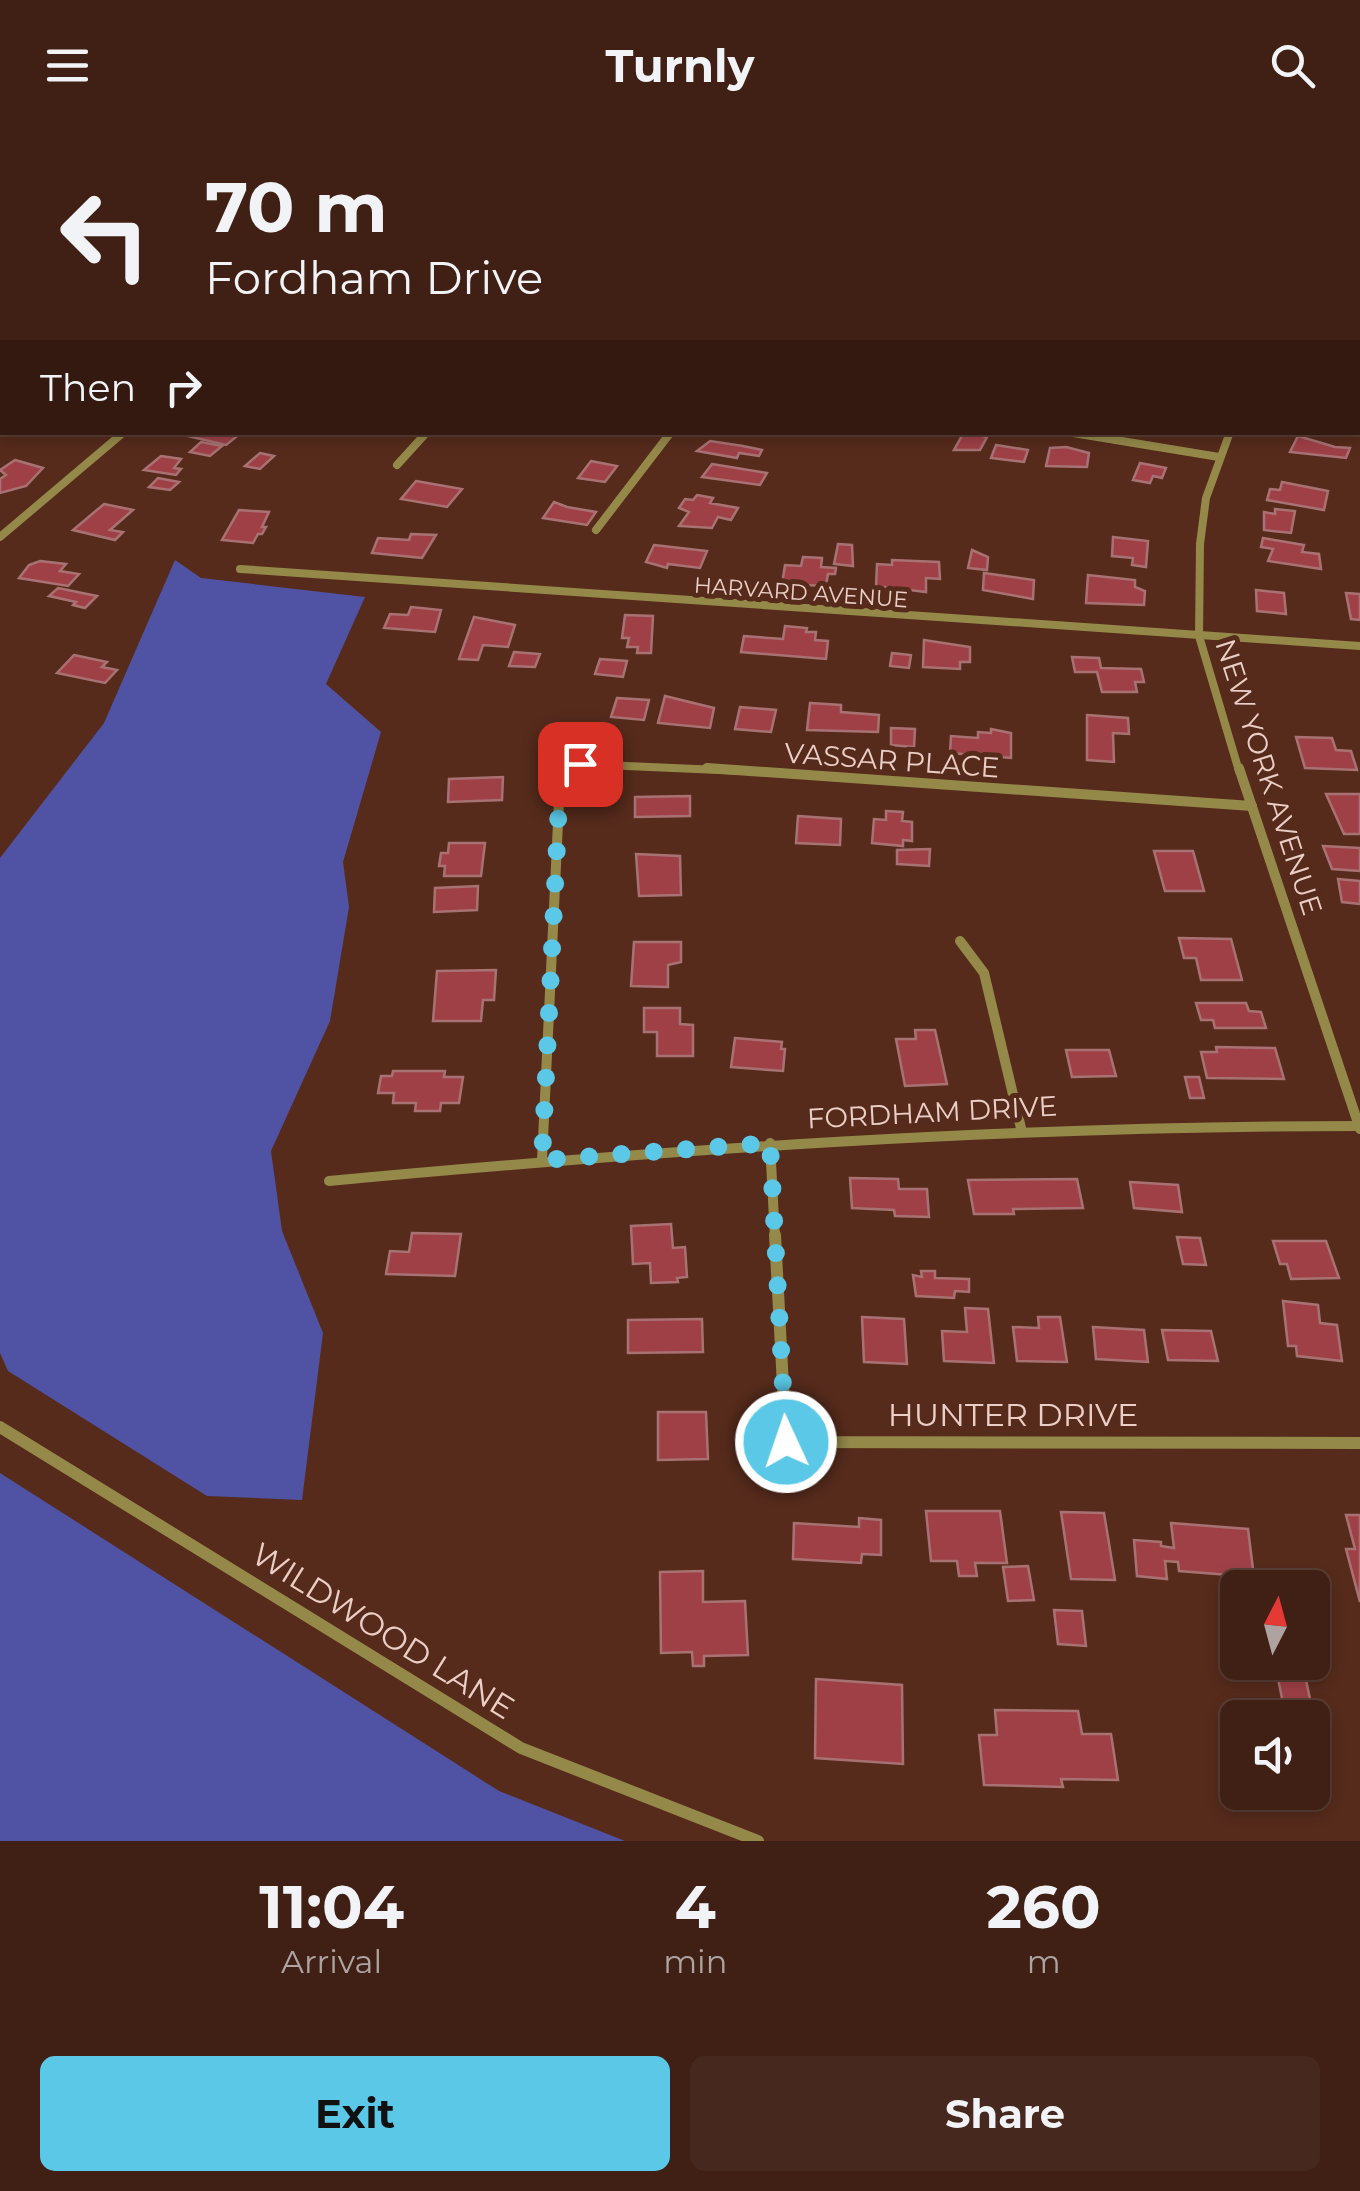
<!DOCTYPE html>
<html lang="en">
<head>
<meta charset="utf-8">
<style>
	:root { --surface:#402015; --page:#47281e; --text:#f1f3f6; --muted:#aea3a0; --line:#593e34; --accent:#5ac8e6 }
	body { margin:0; font-family:Montserrat,sans-serif; background:var(--page); color:var(--text); height:100vh; display:flex; flex-direction:column; font-size:38px; white-space:nowrap }
	* { box-sizing:border-box; margin:0 }
	p { font-size:32px; color:var(--muted) }
	.icon { flex:none; width:55px; height:55px; fill:none; stroke:currentColor; stroke-width:2; stroke-linecap:round; stroke-linejoin:round }
	.map { position:relative; height:1711px; overflow:hidden }
	.details { display:flex; flex-direction:column; background:var(--surface); flex:1 }
	.details>* { flex:none }
	.guide { position:absolute; left:0px; top:0px; width:1360px; height:305px; box-shadow:0 5px 15px #0003,0 0 0 2px var(--line); background:#402015; color:var(--text); overflow:hidden }
	.needle { width:65px; rotate:6deg }
	.tools { position:absolute; left:1220px; top:1440px; display:grid; gap:20px }
	.tools a { display:grid; place-items:center; width:110px; height:110px; border-radius:15px; background:var(--surface); box-shadow:0 5px 15px #0003,0 0 0 2px var(--line); font-size:50px }
	.pin { position:absolute; display:grid; place-items:center; width:85px; height:85px; color:#fff; margin:-42px; border-radius:20px; box-shadow:0 5px 15px #0006 }
	.me { position:absolute; width:110px; margin:-55px; rotate:357deg; stroke-linejoin:round; filter:drop-shadow(0 0 8px #0008) }
	.turn { display:flex; align-items:center; gap:35px; height:210px; padding:0 40px; font-size:45px }
	.turn .icon { width:130px; height:130px; stroke-width:2.5 }
	.turn b { display:block; font-size:70px; line-height:85px }
	.then { display:flex; align-items:center; height:95px; padding:0 40px; background:#0003; gap:20px; font-size:38px }
	.eta { display:flex; justify-content:space-evenly; align-items:center; height:170px; text-align:center }
	.eta b { font-size:60px; font-weight:700; line-height:70px }
	.button { display:flex; gap:20px; margin-top:auto; padding:20px 40px }
	.button a { flex:1; height:115px; border-radius:15px; background:var(--accent); color:#111; font-size:40px; font-weight:700; line-height:115px; text-align:center }
	.button a+a { background:var(--page); color:var(--text) }
	header { display:flex; justify-content:space-between; align-items:center; height:130px; padding:0 40px; background:var(--surface); font-size:45px; font-weight:700 }
	.map>svg:first-child { display:block }
	.built { fill:#643120 }
	.forest { fill:#5053a4 }
	.building { fill:#9f4047; stroke:#a87273; stroke-width:2.5 }
	.lines { fill:none; stroke-linecap:round; stroke-linejoin:round }
	.street-far3 { stroke:#95894a; stroke-width:6 }
	.street-far2 { stroke:#95894a; stroke-width:8 }
	.street-far1 { stroke:#95894a; stroke-width:10 }
	.street { stroke:#95894a; stroke-width:12 }
	.route { stroke:#5ac8e6; stroke-width:18; stroke-dasharray:0 32.4 }
	.labels { text-anchor:middle; stroke-width:10; stroke-linejoin:round; paint-order:stroke }
	.far-street-label { font-size:22px; fill:#ebcfc6; stroke:#562b1c }
	.street-label { font-size:28px; fill:#ebcfc6; stroke:#562b1c }
	.near-street-label { font-size:32px; fill:#ebcfc6; stroke:#562b1c }
</style>
</head>
<body>
<header><svg class="icon" aria-label="menu" viewBox="0 0 24 24"><path d="M4 6h16M4 12h16M4 18h16"/></svg>Turnly<svg class="icon" aria-label="search" viewBox="0 0 24 24"><circle cx="10" cy="10" r="6"/><path d="M15 15l6 6"/></svg></header>
<div class="map">
<svg width="1360" height="1711" viewBox="0 0 1360 1711">
	<rect width="100%" height="100%" fill="#562b1c"/>
	<polygon class="built" points="753,0 1341,0 769,2"/>
	<g class="forest">
		<polygon points="175,430 201,448 365,467 326,554 381,602 343,732 349,777 330,891 271,1021 282,1101 323,1203 302,1370 207,1366 8,1241 0,1223 0,728 104,593"/>
		<polygon points="0,1343 499,1661 625,1711 0,1711"/>
	</g>
	<g class="building">
		<polygon points="187,302 239,302 241,303 226,315 183,305"/>
		<polygon points="964,302 987,307 980,320 954,320"/>
		<polygon points="1298,306 1335,317 1350,318 1346,328 1290,322"/>
		<polygon points="710,311 743,316 762,320 759,326 739,323 737,328 697,321"/>
		<polygon points="201,312 222,316 210,326 190,322"/>
		<polygon points="996,315 1028,320 1024,332 991,328"/>
		<polygon points="1066,317 1089,323 1087,337 1046,336 1050,318"/>
		<polygon points="260,323 274,326 260,339 245,336"/>
		<polygon points="161,326 181,329 174,338 181,339 176,345 144,340"/>
		<polygon points="15,330 43,338 26,356 0,363 0,349 6,345 0,340"/>
		<polygon points="591,331 617,336 605,352 578,348"/>
		<polygon points="1140,333 1166,338 1162,348 1153,346 1150,353 1133,350"/>
		<polygon points="712,334 767,343 760,355 702,347"/>
		<polygon points="158,348 179,352 170,360 149,357"/>
		<polygon points="416,351 462,359 447,377 401,369"/>
		<polygon points="1282,352 1328,361 1324,380 1267,370 1270,359 1280,360"/>
		<polygon points="697,365 713,368 710,373 738,378 731,390 718,387 712,398 679,396 689,382 679,378 685,369 693,370"/>
		<polygon points="554,372 567,377 596,382 587,395 543,388"/>
		<polygon points="104,374 133,380 110,400 123,402 115,410 73,400"/>
		<polygon points="1275,379 1295,381 1291,403 1264,400 1264,382 1275,384"/>
		<polygon points="239,380 269,382 262,397 266,397 262,404 258,404 253,413 222,410"/>
		<polygon points="411,404 436,405 422,428 372,423 378,408 409,410"/>
		<polygon points="1113,407 1148,411 1146,437 1132,435 1133,428 1112,426"/>
		<polygon points="1263,408 1304,415 1302,422 1319,424 1321,439 1268,431 1273,419 1261,417"/>
		<polygon points="838,414 852,415 853,436 834,434"/>
		<polygon points="654,415 707,421 700,438 668,434 667,438 646,432"/>
		<polygon points="972,420 988,427 987,440 968,438"/>
		<polygon points="803,427 822,428 821,437 836,438 835,444 828,444 826,456 782,454 785,435 801,436"/>
		<polygon points="892,430 939,432 940,449 926,448 926,462 876,456 877,434 892,435"/>
		<polygon points="40,431 66,434 60,441 79,444 68,456 19,448 29,435"/>
		<polygon points="984,443 1034,450 1033,469 983,460"/>
		<polygon points="1088,445 1135,450 1135,457 1145,461 1144,475 1086,473"/>
		<polygon points="58,458 97,466 85,478 73,475 76,472 49,466"/>
		<polygon points="1256,460 1284,463 1286,484 1257,481"/>
		<polygon points="1346,463 1360,464 1360,490 1351,489"/>
		<polygon points="411,477 441,480 435,502 384,498 390,484 408,485"/>
		<polygon points="625,485 653,486 651,523 637,523 638,517 627,517 629,508 622,508"/>
		<polygon points="474,487 515,495 508,517 483,515 478,530 459,529"/>
		<polygon points="785,496 807,498 806,502 816,502 815,510 828,511 826,529 741,522 744,506 783,509"/>
		<polygon points="924,510 970,517 970,532 960,532 960,539 923,537"/>
		<polygon points="514,522 540,524 535,537 509,536"/>
		<polygon points="892,523 911,525 909,538 890,536"/>
		<polygon points="74,525 107,532 102,537 117,540 105,553 57,543"/>
		<polygon points="1072,527 1099,528 1101,538 1141,539 1144,552 1135,552 1137,562 1102,562 1097,542 1075,542"/>
		<polygon points="600,529 627,531 623,547 595,544"/>
		<polygon points="665,566 714,578 710,598 658,593"/>
		<polygon points="617,568 649,570 644,590 611,587"/>
		<polygon points="810,573 841,575 841,582 879,585 878,602 807,600"/>
		<polygon points="740,577 776,580 771,602 735,599"/>
		<polygon points="1087,585 1128,588 1129,604 1113,603 1114,632 1087,630"/>
		<polygon points="891,598 915,599 914,617 891,615"/>
		<polygon points="991,599 1011,603 1011,628 950,623 951,606 978,608 978,602 991,603"/>
		<polygon points="1296,607 1332,608 1336,620 1351,621 1357,640 1305,638"/>
		<polygon points="503,647 502,670 448,672 449,649"/>
		<polygon points="1326,664 1360,664 1360,704 1344,704"/>
		<polygon points="690,666 690,686 635,687 635,667"/>
		<polygon points="886,681 903,682 902,691 912,692 912,711 903,710 903,716 872,713 874,689 886,690"/>
		<polygon points="798,686 841,689 840,715 796,713"/>
		<polygon points="449,713 485,713 481,746 444,746 445,736 439,736 441,723 448,723"/>
		<polygon points="1323,716 1360,718 1360,741 1332,739"/>
		<polygon points="930,719 929,736 897,734 897,720"/>
		<polygon points="1154,721 1193,721 1204,761 1165,761"/>
		<polygon points="636,724 680,726 681,765 639,766"/>
		<polygon points="1338,749 1360,751 1360,774 1342,772"/>
		<polygon points="478,756 477,780 434,782 435,758"/>
		<polygon points="1179,808 1231,809 1242,850 1201,850 1196,828 1184,828"/>
		<polygon points="634,812 681,812 681,832 668,835 668,857 631,856"/>
		<polygon points="496,840 494,870 483,870 481,891 433,891 437,841"/>
		<polygon points="1196,873 1246,873 1249,881 1261,882 1266,898 1215,898 1213,890 1201,890"/>
		<polygon points="644,878 680,878 680,894 693,895 693,926 657,926 657,902 644,902"/>
		<polygon points="915,900 935,900 947,954 905,956 896,909 916,909"/>
		<polygon points="735,908 782,912 781,919 785,919 783,941 731,937"/>
		<polygon points="1216,917 1275,918 1284,949 1207,948 1201,922 1217,922"/>
		<polygon points="1066,920 1109,920 1116,946 1072,947"/>
		<polygon points="393,941 445,941 444,947 463,947 459,973 441,973 440,981 415,981 416,973 393,973 394,963 378,963 381,946 392,946"/>
		<polygon points="1185,947 1199,947 1204,968 1190,968"/>
		<polygon points="850,1048 898,1049 899,1059 927,1059 929,1087 895,1086 894,1080 852,1078"/>
		<polygon points="1077,1049 1083,1078 1013,1079 1014,1084 974,1084 968,1050"/>
		<polygon points="1130,1052 1178,1055 1182,1082 1134,1078"/>
		<polygon points="671,1094 673,1118 685,1117 687,1147 677,1148 678,1152 651,1153 650,1133 633,1134 631,1096"/>
		<polygon points="412,1103 461,1104 455,1146 386,1144 390,1121 409,1122"/>
		<polygon points="1177,1107 1200,1108 1206,1135 1183,1134"/>
		<polygon points="1273,1111 1326,1111 1339,1148 1291,1149 1287,1134 1280,1134"/>
		<polygon points="921,1141 935,1141 935,1148 969,1149 969,1162 955,1161 954,1168 916,1166 913,1145 922,1147"/>
		<polygon points="1283,1171 1318,1175 1320,1193 1337,1195 1342,1231 1297,1226 1296,1216 1288,1216"/>
		<polygon points="965,1178 988,1179 994,1233 944,1231 942,1201 967,1202"/>
		<polygon points="862,1187 904,1189 907,1234 864,1232"/>
		<polygon points="1038,1187 1060,1187 1067,1232 1017,1231 1013,1197 1039,1198"/>
		<polygon points="702,1189 703,1222 628,1223 628,1190"/>
		<polygon points="1093,1197 1144,1200 1148,1232 1096,1229"/>
		<polygon points="1162,1200 1211,1201 1218,1231 1168,1230"/>
		<polygon points="658,1282 706,1282 708,1329 658,1330"/>
		<polygon points="926,1381 1000,1381 1007,1433 975,1433 977,1446 959,1446 957,1431 931,1431"/>
		<polygon points="1061,1382 1104,1383 1115,1450 1071,1449"/>
		<polygon points="1346,1385 1360,1385 1360,1472 1346,1419 1355,1419"/>
		<polygon points="859,1388 881,1390 881,1425 862,1424 861,1433 793,1429 794,1393 859,1397"/>
		<polygon points="1171,1393 1248,1399 1254,1447 1179,1441 1178,1432 1165,1431 1167,1449 1137,1446 1134,1410 1161,1412 1161,1416 1174,1418"/>
		<polygon points="1028,1436 1034,1470 1008,1471 1003,1437"/>
		<polygon points="703,1441 703,1472 745,1471 748,1525 704,1526 704,1536 693,1536 692,1522 661,1523 660,1442"/>
		<polygon points="1054,1480 1082,1481 1086,1516 1058,1514"/>
		<polygon points="1275,1534 1303,1535 1311,1574 1283,1573"/>
		<polygon points="816,1549 902,1555 903,1634 815,1628"/>
		<polygon points="995,1580 1078,1581 1082,1604 1111,1604 1118,1650 1061,1649 1063,1657 984,1655 979,1605 997,1605"/>
		<polygon points="1312,1595 1328,1651 1321,1650 1322,1658 1312,1658"/>
	</g>
	<g class="lines">
		<g class="street-far3">
			<polyline points="228,2 232,0"/>
			<polyline points="421,2 426,0"/>
			<polyline points="700,2 704,0"/>
		</g>
		<g class="street-far2">
			<polyline points="1067,302 1219,327"/>
			<polyline points="1230,302 1206,368 1200,414 1199,506 1239,641"/>
			<polyline points="397,335 427,302"/>
			<polyline points="596,400 671,302"/>
			<polyline points="0,407 124,302"/>
			<polyline points="240,439 1360,516"/>
			<polyline points="568,641 580,634 743,641"/>
		</g>
		<g class="street-far1">
			<polyline points="707,638 1252,676"/>
			<polyline points="1239,638 1360,999"/>
			<polyline points="960,811 984,843 1021,998"/>
			<polyline points="770,1013 775,1108"/>
			<polyline points="542,1030 560,651 572,638"/>
			<path d="M329,1051C672,1019 1014,996 1359,996"/>
		</g>
		<g class="street">
			<polyline points="775,1105 786,1312 1360,1313"/>
			<polyline points="0,1297 521,1618 758,1711"/>
		</g>
	</g>
	<g class="lines">
		<polyline class="route" points="580,634 567,641 560,651 542,1030 770,1013 786,1312"/>
	</g>
	<g class="labels">
		<g class="far-street-label">
			<text transform="translate(801 462) rotate(4)" y="8">HARVARD AVENUE</text>
		</g>
		<g class="street-label">
			<text transform="translate(892 630) rotate(4)" y="10">VASSAR PLACE</text>
			<text transform="translate(1269 647) rotate(72)" y="10">NEW YORK AVENUE</text>
			<text transform="translate(932 982) rotate(-3)" y="10">FORDHAM DRIVE</text>
		</g>
		<g class="near-street-label">
			<text x="1013" y="1296">HUNTER DRIVE</text>
			<text transform="translate(383 1501) rotate(32)" y="11">WILDWOOD LANE</text>
		</g>
	</g>
</svg>
<div class="tools">
<a><svg class="needle" viewBox="-14 -14 28 28"><path d="M0-13l5 13h-10z" fill="#e53935"/><path d="M0 13l5-13h-10z" fill="#aea3a0"/></svg></a>
<a><svg class="icon" aria-label="sound" viewBox="0 0 24 24"><path d="M4 9h4l5-4v14l-5-4H4zM17 9q2 3 0 6"/></svg></a>
</div>
<div class="pin" style="left:580px;top:634px;background:#d93025"><svg class="icon" aria-label="arrive" viewBox="0 0 24 24"><path d="M6 21V4h12l-3 4 3 4H6"/></svg></div>
<svg class="me" style="left:786px;top:1312px" viewBox="-20 -20 40 40"><circle r="17" fill="#5ac8e6" stroke="#fff" stroke-width="3"/><path d="M0-11L8 9 0 5-8 9z" fill="#fff"/></svg>
<div class="guide">
<div class="turn"><svg class="icon" aria-label="left" viewBox="0 0 24 24"><path d="M17 20v-9H6M10 6l-5 5 5 5"/></svg><div><b>70 m</b>Fordham Drive</div></div>
<div class="then">Then<svg class="icon" aria-label="right" viewBox="0 0 24 24"><path d="M7 20v-9h11M14 6l5 5-5 5"/></svg></div>
</div>
</div>
<section class="details">
<div class="eta">
<div><b>11:04</b><p>Arrival</p></div>
<div><b>4</b><p>min</p></div>
<div><b>260</b><p>m</p></div>
</div>
<div class="button"><a>Exit</a><a>Share</a></div>
</section>
</body>
</html>
